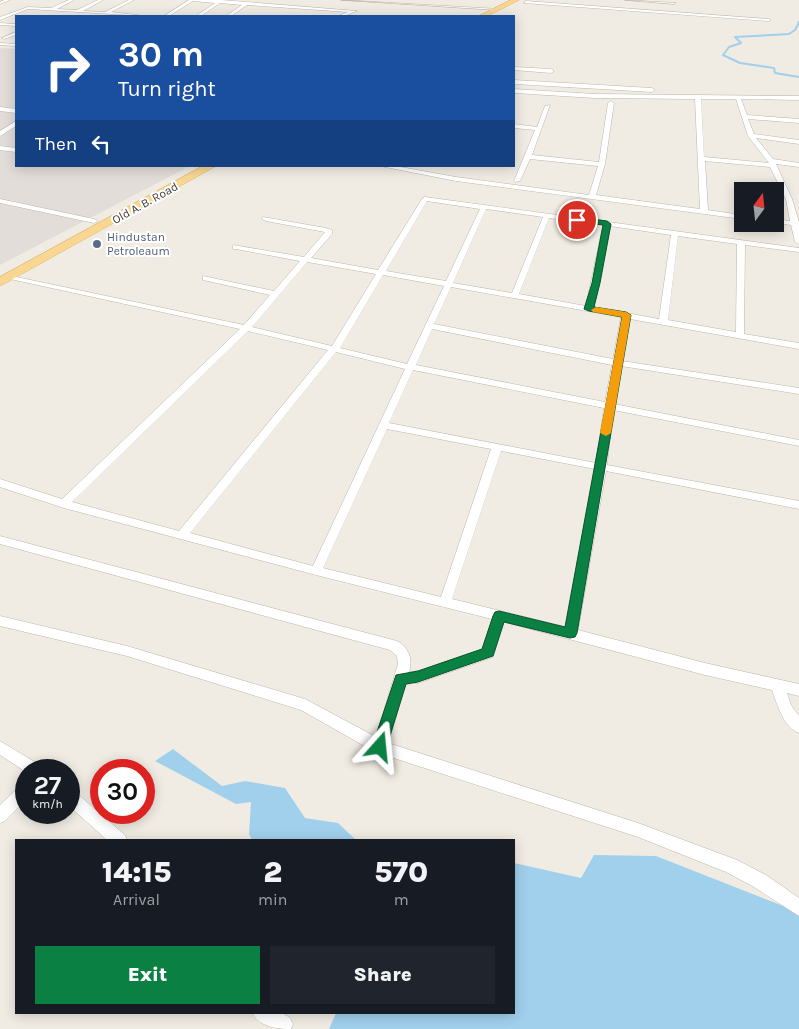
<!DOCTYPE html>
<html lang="en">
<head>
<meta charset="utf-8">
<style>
	:root { --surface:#171b24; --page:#20242c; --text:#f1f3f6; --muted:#9ea1a6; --accent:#0b8043 }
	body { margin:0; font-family:Karla,sans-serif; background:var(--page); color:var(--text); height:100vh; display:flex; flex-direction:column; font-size:19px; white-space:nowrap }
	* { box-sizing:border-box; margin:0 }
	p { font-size:16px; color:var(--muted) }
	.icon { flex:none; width:28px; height:28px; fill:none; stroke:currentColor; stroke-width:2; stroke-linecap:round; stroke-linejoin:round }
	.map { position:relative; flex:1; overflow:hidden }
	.drawer { position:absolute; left:15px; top:839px; width:500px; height:175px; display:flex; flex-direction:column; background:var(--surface); border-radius:0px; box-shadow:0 2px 12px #0003 }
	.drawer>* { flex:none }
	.guide { position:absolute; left:15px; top:15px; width:500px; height:152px; border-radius:0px; box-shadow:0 2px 12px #0003; background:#1a4fa0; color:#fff; overflow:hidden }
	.needle { width:32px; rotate:15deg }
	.fabs { position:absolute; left:734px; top:182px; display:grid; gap:10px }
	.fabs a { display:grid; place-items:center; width:50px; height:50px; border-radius:0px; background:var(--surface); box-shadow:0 2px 12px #0003; font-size:25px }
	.speed { position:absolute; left:15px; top:759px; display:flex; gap:10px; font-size:25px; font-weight:700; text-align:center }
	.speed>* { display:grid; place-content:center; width:65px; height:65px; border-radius:50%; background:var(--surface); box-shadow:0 2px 12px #0003; line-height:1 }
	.speed small { font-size:12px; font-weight:400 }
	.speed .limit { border:8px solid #d22; background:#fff; color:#111 }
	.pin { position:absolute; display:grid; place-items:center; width:42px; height:42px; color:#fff; margin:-21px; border:2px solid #fff; border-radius:50%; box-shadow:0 1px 5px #0007 }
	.me { position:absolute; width:55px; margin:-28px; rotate:18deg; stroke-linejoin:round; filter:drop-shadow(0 0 4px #0008) }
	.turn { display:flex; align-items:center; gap:18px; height:105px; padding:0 20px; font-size:22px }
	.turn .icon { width:65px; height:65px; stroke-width:2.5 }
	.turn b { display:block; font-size:35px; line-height:42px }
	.then { display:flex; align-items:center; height:48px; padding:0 20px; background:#0003; gap:10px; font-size:19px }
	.eta { display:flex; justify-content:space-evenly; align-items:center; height:85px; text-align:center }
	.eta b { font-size:30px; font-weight:800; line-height:35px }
	.action { display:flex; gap:10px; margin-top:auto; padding:10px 20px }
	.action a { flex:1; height:58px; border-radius:0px; background:var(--accent); color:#fff; font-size:20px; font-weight:800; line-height:58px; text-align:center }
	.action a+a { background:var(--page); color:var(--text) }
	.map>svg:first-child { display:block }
	.industrial { fill:#e2ddd8 }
	.water { fill:#a1d0ec }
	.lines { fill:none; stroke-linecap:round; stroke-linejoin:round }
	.stream { stroke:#a1d0ec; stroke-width:2 }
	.minor-casing { stroke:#beb6a9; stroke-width:1 }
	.primary-casing { stroke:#ddb364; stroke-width:1 }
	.minor { fill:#fff; fill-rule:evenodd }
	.primary { fill:#f9d793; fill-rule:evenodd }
	.route { fill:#0b8043; stroke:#07532c }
	.slow { fill:#f59e0b }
	.service-dot { fill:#5c6f8a; stroke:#fff; stroke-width:2 }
	.labels { text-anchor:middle; stroke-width:4; stroke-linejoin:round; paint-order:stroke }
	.far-street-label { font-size:12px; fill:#423c33; stroke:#fff }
	.far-service-label { font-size:12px; fill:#4e5e75; stroke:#fff; text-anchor:start }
</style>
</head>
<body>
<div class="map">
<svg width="799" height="1029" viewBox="0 0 799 1029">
	<rect width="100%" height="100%" fill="#f0ece3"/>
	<polygon class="industrial" points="0,48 16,49 16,166 190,166 0,265"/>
	<g class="water">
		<polygon points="173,749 222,786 245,781 285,788 305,818 338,823 356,840 252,840 249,834 251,802 236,804 155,761"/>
		<polygon points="594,855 656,856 796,911 799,916 799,1029 329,1029 336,1013 514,1012 514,863 581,878"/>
	</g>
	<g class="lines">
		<polyline class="stream" points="799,22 795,30 789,34 735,37 741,43 729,47 723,55 740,63 774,68 775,73 799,77"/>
		<defs>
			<g id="minor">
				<polygon points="4,0 10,0 0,4 0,2"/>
				<polygon points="69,0 74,0 57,9 77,10 98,0 103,0 83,11 105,12 129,0 134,0 111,12 145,16 28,9 0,20 0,17 28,7 51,8"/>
				<polygon points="189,0 221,0 357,11 344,16 338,16 348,12 247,5 231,16 226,16 242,5 220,3 201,16 196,16 215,3 193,1 169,16 164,16"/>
				<polygon points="341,0 499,9 497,10"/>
				<polygon points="625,0 676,3 674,4"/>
				<polygon points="526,1 769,19 771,20 769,21 524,3"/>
				<polygon points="0,23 16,24 16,26 0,25"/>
				<polygon points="16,32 16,35 4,39 2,38"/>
				<polygon points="0,43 16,44 16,46 0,45"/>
				<polygon points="514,67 551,69 554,71 551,73 514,70"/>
				<polygon points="514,80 652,88 655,90 652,92 514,84"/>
				<path d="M514,89L595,94L799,96V100L741,99L747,115L799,119V123L748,119L754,134L799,140V144L756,138L773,159L799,163V167L776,164L792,199L799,222V244L795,242L791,225L775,223V219L790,221L786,199L770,167L705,161L708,210L742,215V219L456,181L380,166H395L456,177L589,195L598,166L530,159L520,181L515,182L514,181L535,130L514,128V124L537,127L545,106L550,105L532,155L599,162L608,103L611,101L614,103L605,164L596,195L700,209L695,99L595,98L514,93ZM701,99H736L748,136L769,163L704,157Z"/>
				<polygon points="0,107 16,109 16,113 0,111"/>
				<polygon points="16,121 16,126 0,136 0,131"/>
				<polygon points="0,146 16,148 16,152 0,150"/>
				<path d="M425,197L799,248V252L745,245L744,334L799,343V349L630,319L622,361L799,388V394L621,366L614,404L799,440V446L613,410L607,465L799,501V509L606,471L578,630L705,663L799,684V696L787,693L791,705L799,716V733C784,728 777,704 772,690L705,675L504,622L493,657L418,683L406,684L388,743L638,823L737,860L766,875L799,898V916L754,887L726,872L638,837L375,752L301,710L127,656L0,626V616L127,646L305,699L376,737L398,664L397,656L390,650L0,544V536L397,641C409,648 413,659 409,672L418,671L482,650L492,619L316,575L64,508L0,487V479L62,499L240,329L10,279H7V275L244,325L270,295L203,280V276L274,291L300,261L236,249H233V245L304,257L325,232L266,221L262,219L263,217L326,228L332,230V234L311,258L378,270L422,199ZM427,201L480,209L446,281L386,271ZM486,209L543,217L512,293L453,283ZM549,218L603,225L586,306L519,294ZM610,226L671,235L659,319L594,307ZM678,236L737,244L736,332L668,320ZM307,262L376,274L332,346L252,327ZM383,275L444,286L407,364L340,348ZM451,287L621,317L613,359L434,324ZM432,329L612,365L605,402L416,365ZM248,331L328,350L179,531L72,502ZM336,352L405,369L313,566L190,533ZM413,370L604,408L596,463L389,423ZM387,429L491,449L441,597L323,568ZM501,451L595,469L566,627L452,599Z"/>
				<polygon points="0,199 94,219 98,221 94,223 0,203"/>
				<polygon points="0,741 40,765 42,770 26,770 26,772 0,755"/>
				<polygon points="26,783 26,800 5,821 0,823 0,805 21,785"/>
				<polygon points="69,789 74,791 125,835 127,840 107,840 69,806"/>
				<path d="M252,1012H281L290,1018L293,1024L291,1029C277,1029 258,1027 252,1012Z"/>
			</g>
			<g id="primary">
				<polygon points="511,0 519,0 487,16 479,16"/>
				<polygon points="203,166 216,166 0,286 0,277"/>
			</g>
		</defs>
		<use href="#minor" class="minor-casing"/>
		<use href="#primary" class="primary-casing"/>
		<use href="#minor" class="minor"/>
		<use href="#primary" class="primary"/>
	</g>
	<polygon class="route" points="577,217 607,221 611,224 600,283 594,307 626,312 631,315 577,633 575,637 570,638 504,622 493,656 418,682 406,684 385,752 380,753 374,752 372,747 396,675 418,671 482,649 493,616 495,612 499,611 565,627 622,317 589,311 584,309 592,283 603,225 575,221 573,220"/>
	<polygon class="slow" points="596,307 626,312 631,315 611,433 606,436 600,433 622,317 593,312 591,310"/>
	<circle class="service-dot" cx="97" cy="244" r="5"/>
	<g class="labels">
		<g class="far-street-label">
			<text transform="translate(145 203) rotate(-29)" y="4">Old A. B. Road</text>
		</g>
		<g class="far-service-label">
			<text x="107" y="241">Hindustan<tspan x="107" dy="14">Petroleaum</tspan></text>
		</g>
	</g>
</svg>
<div class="fabs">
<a><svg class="needle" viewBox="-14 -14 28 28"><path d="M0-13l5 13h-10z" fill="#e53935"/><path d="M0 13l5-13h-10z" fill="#9ea1a6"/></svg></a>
</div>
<div class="speed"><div>27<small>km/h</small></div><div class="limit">30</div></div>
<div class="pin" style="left:577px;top:220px;background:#d93025"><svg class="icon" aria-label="arrive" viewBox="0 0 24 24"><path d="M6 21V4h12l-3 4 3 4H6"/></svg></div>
<svg class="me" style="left:380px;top:747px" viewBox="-20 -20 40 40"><path d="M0-17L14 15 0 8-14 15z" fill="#0b8043" stroke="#fff" stroke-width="4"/></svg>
<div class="guide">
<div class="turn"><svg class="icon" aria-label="right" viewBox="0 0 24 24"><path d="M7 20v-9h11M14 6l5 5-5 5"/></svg><div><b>30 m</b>Turn right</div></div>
<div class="then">Then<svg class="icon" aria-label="left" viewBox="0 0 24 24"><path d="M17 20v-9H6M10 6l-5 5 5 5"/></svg></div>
</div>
<section class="drawer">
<div class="eta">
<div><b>14:15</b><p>Arrival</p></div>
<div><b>2</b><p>min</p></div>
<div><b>570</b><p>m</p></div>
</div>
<div class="action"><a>Exit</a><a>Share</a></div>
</section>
</div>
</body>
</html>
